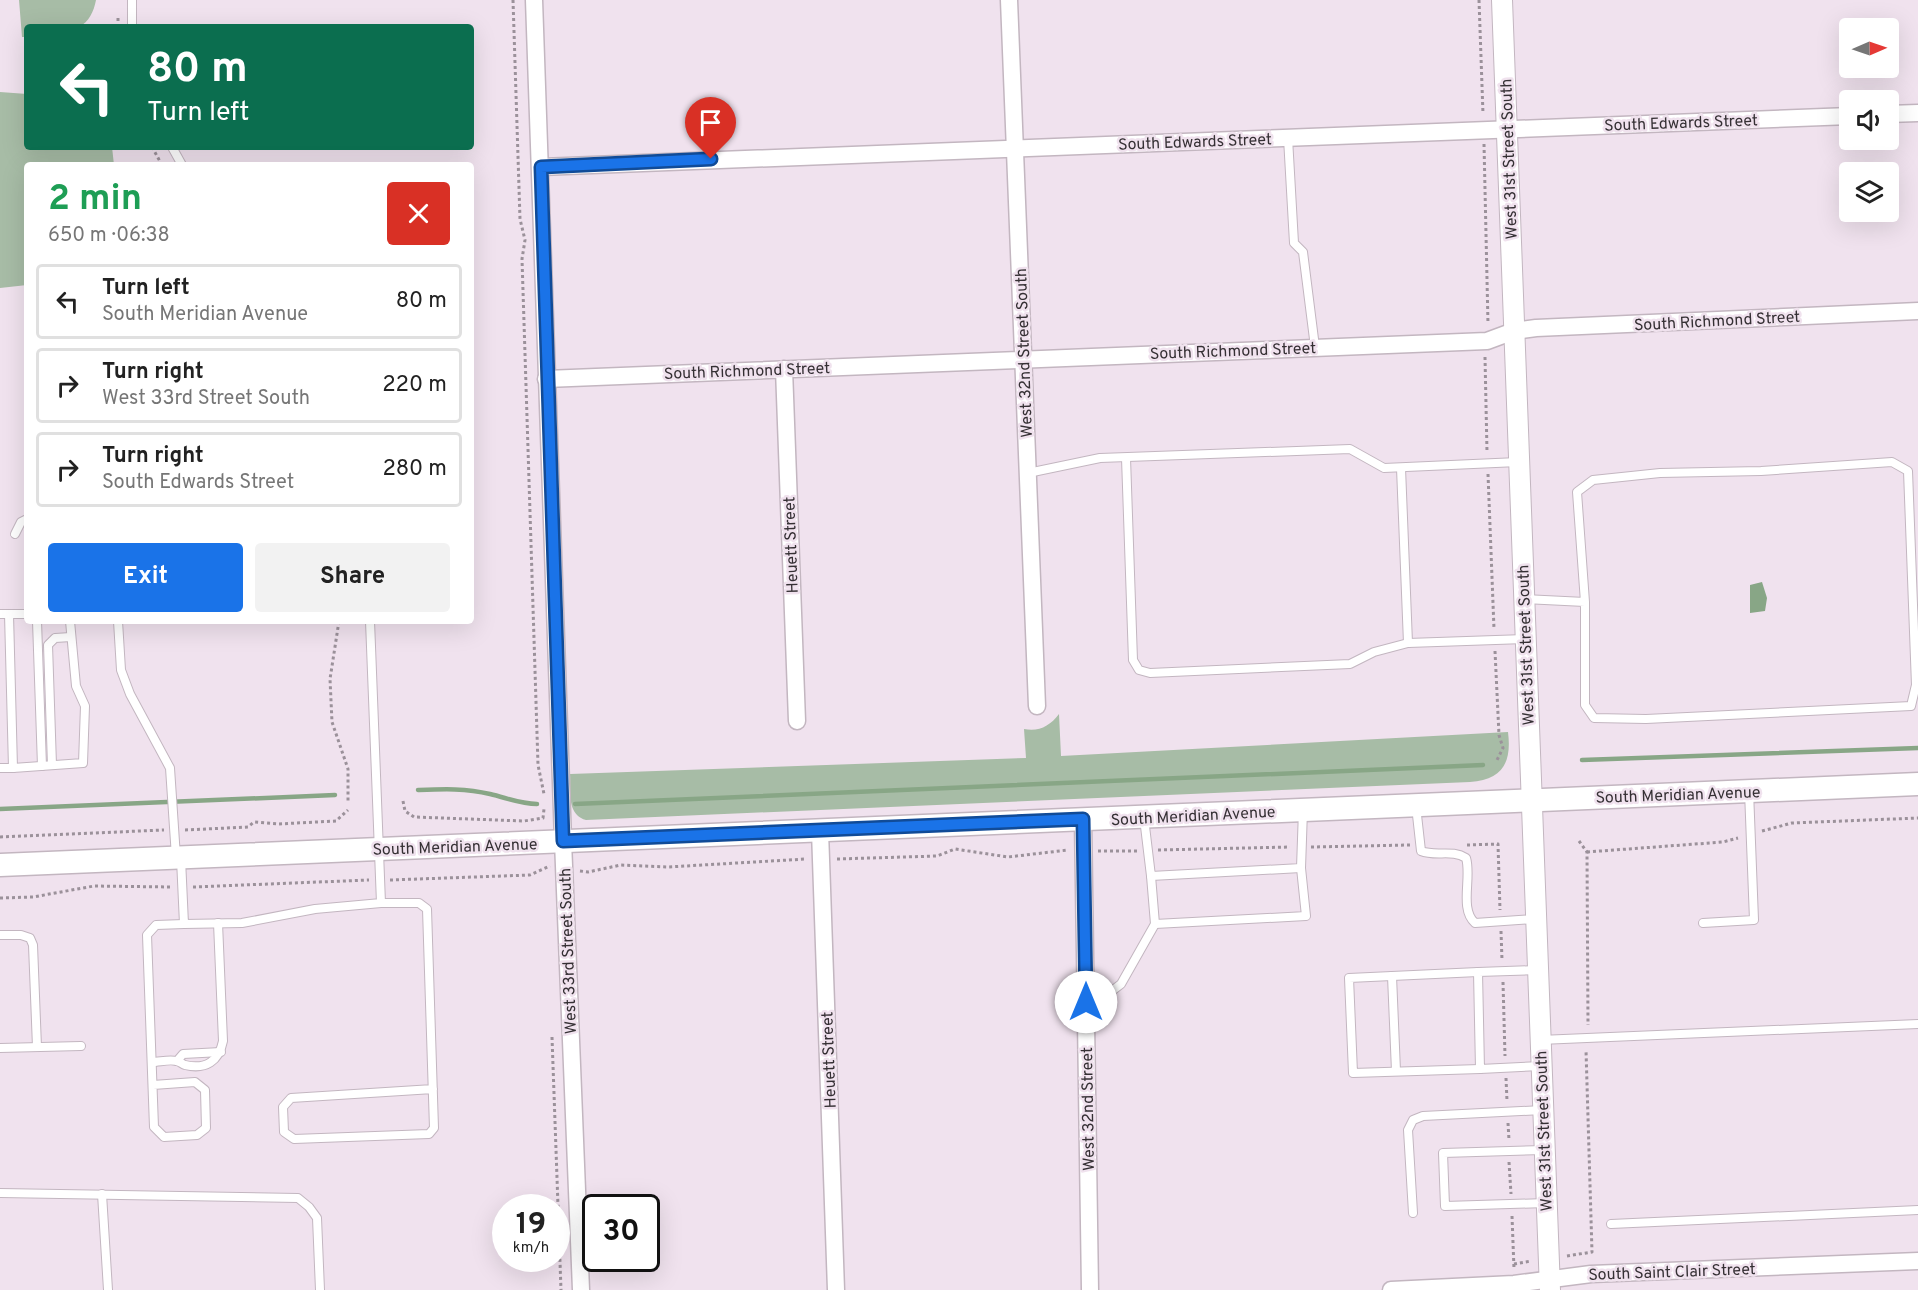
<!DOCTYPE html>
<html lang="en">
<head>
<meta charset="utf-8">
<style>
	:root { --surface:#fff; --page:#f2f2f2; --text:#222; --muted:#767676; --line:#e0e0e0; --accent:#1a73e8 }
	body { margin:0; font-family:Overpass,sans-serif; background:var(--page); color:var(--text); height:100vh; display:flex; flex-direction:column; font-size:22px; white-space:nowrap }
	* { box-sizing:border-box; margin:0 }
	p { font-size:20px; color:var(--muted) }
	.icon { flex:none; width:33px; height:33px; fill:none; stroke:currentColor; stroke-width:2; stroke-linecap:round; stroke-linejoin:round }
	.map { position:relative; flex:1; overflow:hidden }
	.details { position:absolute; left:24px; top:162px; width:450px; height:462px; display:flex; flex-direction:column; background:var(--surface); border-radius:6px; box-shadow:0 6px 24px #0002 }
	.details>* { flex:none }
	.top-card { position:absolute; left:24px; top:24px; width:450px; height:126px; border-radius:6px; box-shadow:0 6px 24px #0002; background:#0b6e4f; color:#fff; overflow:hidden }
	.needle { width:39px; rotate:88deg }
	.controls { position:absolute; left:1839px; top:18px; display:grid; gap:12px }
	.controls a { display:grid; place-items:center; width:60px; height:60px; border-radius:6px; background:var(--surface); box-shadow:0 6px 24px #0002; font-size:30px }
	.speed { position:absolute; left:492px; top:1194px; display:flex; gap:12px; font-size:30px; font-weight:700; text-align:center }
	.speed>* { display:grid; place-content:center; width:78px; height:78px; border-radius:50%; background:var(--surface); box-shadow:0 6px 24px #0002; line-height:1 }
	.speed small { font-size:15px; font-weight:400 }
	.speed .limit { border:3px solid #111; border-radius:9px; background:#fff; color:#111 }
	.pin { position:absolute; display:grid; place-items:center; width:51px; height:51px; color:#fff; margin:-62px -26px; border-radius:50% 50% 50% 0; rotate:-45deg; box-shadow:0 0 6px #0007 }
	.pin .icon { rotate:45deg }
	.me { position:absolute; width:66px; margin:-33px; rotate:0deg; stroke-linejoin:round; filter:drop-shadow(0 0 4px #0008) }
	.turn { display:flex; align-items:center; gap:21px; height:126px; padding:0 24px; font-size:27px }
	.turn .icon { width:78px; height:78px; stroke-width:2.5 }
	.turn b { display:block; font-size:42px; line-height:51px }
	.round { display:grid; place-items:center; flex:none; width:63px; height:63px; border-radius:6px; background:var(--page) }
	.head { display:flex; align-items:center; justify-content:space-between; height:102px; padding:0 24px }
	h1 { font-size:36px; font-weight:700; line-height:45px; color:#1e9e55 }
	.cta { display:flex; gap:12px; margin-top:auto; padding:12px 24px }
	.cta a { flex:1; height:69px; border-radius:6px; background:var(--accent); color:#fff; font-size:24px; font-weight:700; line-height:69px; text-align:center }
	.cta a+a { background:var(--page); color:var(--text) }
	ul { padding:0; list-style:none }
	li { display:flex; align-items:center; gap:18px; height:75px; margin:0 12px 9px; padding:0 12px; border:3px solid var(--line); border-radius:6px }
	li div { flex:1 }
	li b { display:block; font-size:22px }
	li em { font-style:normal }
	.map>svg:first-child { display:block }
	.green { fill:#a7bca6 }
	.water { fill:#88a686 }
	.lines { fill:none; stroke-linecap:round; stroke-linejoin:round }
	.stream { stroke:#88a686; stroke-width:4.5 }
	.service-casing { stroke:#c3b6c0; stroke-width:10 }
	.minor-casing { stroke:#c3b6c0; stroke-width:19 }
	.tertiary-casing { stroke:#c3b6c0; stroke-width:22 }
	.secondary-casing { stroke:#c3b6c0; stroke-width:25 }
	.path { stroke:#9b919a; stroke-width:3; stroke-dasharray:3 3; stroke-linecap:butt }
	.service { stroke:#fff; stroke-width:8 }
	.minor { stroke:#fff; stroke-width:16 }
	.tertiary { stroke:#fff; stroke-width:20 }
	.secondary { stroke:#fff; stroke-width:22 }
	.route-casing { stroke:#114b97; stroke-width:15 }
	.route { stroke:#1a73e8; stroke-width:10 }
	.labels { text-anchor:middle; stroke-width:5; stroke-linejoin:round; paint-order:stroke }
	.street-label { font-size:16px; fill:#353034; stroke:#f0e2ee }
</style>
</head>
<body>
<div class="map">
<svg width="1918" height="1290" viewBox="0 0 1918 1290">
	<rect width="100%" height="100%" fill="#f0e2ee"/>
	<g class="green">
		<path d="M19,0H96C94,11 89,22 79,27H27V37H22Z"/>
		<polygon points="0,92 27,94 27,147 112,147 114,165 27,165 27,285 0,288"/>
		<path d="M1059,714L1061,756L1508,732C1512,763 1502,780 1470,782L586,820C566,814 571,791 570,774L1026,758L1024,729C1039,732 1050,726 1059,714Z"/>
	</g>
	<polygon class="water" points="1762,582 1767,598 1765,611 1750,613 1750,585"/>
	<g class="lines">
		<g class="stream">
			<polyline points="1582,760 1918,748"/>
			<path d="M418,790C443,789 466,788 490,794C507,798 520,804 537,804"/>
			<polyline points="575,804 1483,765"/>
			<polyline points="0,809 335,795"/>
		</g>
		<defs>
			<g id="service">
				<polyline points="132,27 132,0"/>
				<polyline points="1288,138 1294,243 1303,252 1315,347"/>
				<polyline points="172,147 182,165"/>
				<polyline points="1126,458 1133,660 1139,670 1150,673 1350,664 1374,652 1408,643 1525,639"/>
				<polyline points="1401,468 1408,643"/>
				<polyline points="1028,473 1100,458 1350,449 1384,468 1518,462"/>
				<polyline points="15,534 21,522 27,519"/>
				<polyline points="1524,599 1585,602 1585,705 1594,718 1646,719 1911,706 1916,685 1908,471 1892,462 1761,471 1660,473 1593,480 1577,492 1585,602"/>
				<polyline points="0,614 9,614 13,768 0,768"/>
				<polyline points="9,614 27,614"/>
				<polyline points="37,621 42,766"/>
				<polyline points="118,621 121,670 130,694 170,768 176,857"/>
				<polyline points="52,765 48,645 55,638 71,637"/>
				<polyline points="13,768 83,763 85,706 76,686 70,621"/>
				<path d="M1416,806L1421,851C1436,857 1452,849 1466,858C1472,877 1459,909 1475,923L1535,919"/>
				<polyline points="1144,818 1151,876 1301,868 1303,810"/>
				<polyline points="181,859 184,924 242,923 315,909 381,903 370,621"/>
				<polyline points="381,903 419,903 427,909 434,1128 429,1134 294,1139 284,1132 283,1107 291,1098 433,1089"/>
				<polyline points="1703,923 1754,920 1749,791"/>
				<polyline points="1155,924 1306,916 1301,868"/>
				<polyline points="0,935 21,935 30,938 33,945 37,1047"/>
				<polyline points="1537,970 1478,972 1480,1069 1541,1066"/>
				<polyline points="1478,972 1349,978 1353,1073 1480,1069"/>
				<polyline points="1392,976 1396,1071"/>
				<polyline points="1086,1002 1104,997 1121,984 1155,924 1151,876"/>
				<polyline points="1540,1040 1918,1024"/>
				<polyline points="0,1048 81,1046"/>
				<polyline points="177,1061 183,1054 221,1052"/>
				<path d="M152,1062C159,1062 170,1059 176,1061C179,1061 182,1064 185,1065C206,1070 219,1061 223,1041L218,923"/>
				<polyline points="153,1085 195,1082 205,1090 206,1128 197,1135 164,1137 154,1127 147,935 156,925 184,924"/>
				<polyline points="1544,1150 1443,1153 1445,1206 1546,1203"/>
				<polyline points="0,1193 298,1198 309,1207 317,1218 320,1290"/>
				<polyline points="102,1194 108,1290"/>
				<polyline points="1413,1213 1408,1130 1413,1120 1423,1116 1542,1110"/>
				<polyline points="1611,1224 1918,1210"/>
			</g>
			<g id="minor">
				<polyline points="534,0 563,841 581,1290"/>
				<polyline points="1009,0 1037,706"/>
				<polyline points="1888,114 1918,113"/>
				<polyline points="541,167 1850,116"/>
				<polyline points="784,369 797,721"/>
				<polyline points="546,379 1487,341 1514,331 1536,328 1918,311"/>
				<polyline points="1083,819 1090,1290"/>
				<polyline points="820,831 836,1290"/>
				<polyline points="1391,1290 1514,1284 1591,1274 1918,1261"/>
			</g>
			<polyline id="tertiary" points="1502,0 1550,1290"/>
			<polyline id="secondary" points="0,865 1918,784"/>
		</defs>
		<use href="#service" class="service-casing"/>
		<use href="#minor" class="minor-casing"/>
		<use href="#tertiary" class="tertiary-casing"/>
		<use href="#secondary" class="secondary-casing"/>
		<g class="path">
			<polyline points="513,0 520,219 525,240 522,259 538,765 544,794"/>
			<polyline points="1479,0 1483,114"/>
			<polyline points="118,27 118,17"/>
			<polyline points="1484,144 1488,324"/>
			<polyline points="152,147 162,165"/>
			<polyline points="1485,357 1487,452"/>
			<polyline points="1488,474 1494,629"/>
			<polyline points="339,621 330,679 332,722 348,769 348,803"/>
			<polyline points="1495,651 1499,735 1503,748 1497,760"/>
			<polyline points="403,801 405,811 414,817 524,821 543,818 544,809"/>
			<polyline points="185,830 248,827 254,822 278,824 336,821 348,810"/>
			<polyline points="1762,831 1792,823 1918,818"/>
			<polyline points="0,837 164,830"/>
			<polyline points="1579,841 1587,852 1588,1025"/>
			<polyline points="1467,845 1498,844 1500,910"/>
			<polyline points="1311,847 1410,845"/>
			<polyline points="1158,850 1290,847"/>
			<polyline points="1098,851 1137,851"/>
			<polyline points="1587,852 1723,842 1738,838"/>
			<polyline points="837,859 937,856 955,849 1008,857 1068,850"/>
			<polyline points="580,871 588,872 621,865 668,867 806,859"/>
			<polyline points="390,880 530,875 550,866"/>
			<polyline points="193,887 369,880"/>
			<polyline points="0,898 33,897 94,886 171,887"/>
			<polyline points="1501,931 1502,960"/>
			<polyline points="1503,982 1505,1056"/>
			<polyline points="552,1037 561,1290"/>
			<polyline points="1506,1078 1507,1101"/>
			<polyline points="1508,1123 1509,1140"/>
			<polyline points="1509,1162 1511,1194"/>
			<polyline points="1512,1216 1514,1269"/>
			<polyline points="1567,1256 1592,1252 1586,1050"/>
			<polyline points="1514,1264 1531,1261"/>
		</g>
		<use href="#service" class="service"/>
		<use href="#minor" class="minor"/>
		<use href="#tertiary" class="tertiary"/>
		<use href="#secondary" class="secondary"/>
	</g>
	<g class="lines">
		<defs>
			<polyline id="route" points="711,159 541,167 563,841 1083,819 1086,1002"/>
		</defs>
		<use href="#route" class="route-casing"/>
		<use href="#route" class="route"/>
	</g>
	<g class="labels">
		<g class="street-label">
			<text transform="translate(1681 122) rotate(-2)" y="6">South Edwards Street</text>
			<text transform="translate(1195 141) rotate(-2)" y="6">South Edwards Street</text>
			<text transform="translate(1508 159) rotate(-92)" y="6">West 31st Street South</text>
			<text transform="translate(1717 320) rotate(-3)" y="6">South Richmond Street</text>
			<text transform="translate(1233 350) rotate(-2)" y="6">South Richmond Street</text>
			<text transform="translate(1023 353) rotate(-92)" y="6">West 32nd Street South</text>
			<text transform="translate(747 370) rotate(-2)" y="6">South Richmond Street</text>
			<text transform="translate(790 545) rotate(-92)" y="6">Heuett Street</text>
			<text transform="translate(1525 645) rotate(-92)" y="6">West 31st Street South</text>
			<text transform="translate(1678 794) rotate(-2)" y="6">South Meridian Avenue</text>
			<text transform="translate(1193 815) rotate(-3)" y="6">South Meridian Avenue</text>
			<text transform="translate(455 846) rotate(-2)" y="6">South Meridian Avenue</text>
			<text transform="translate(567 951) rotate(-92)" y="6">West 33rd Street South</text>
			<text transform="translate(828 1060) rotate(-92)" y="6">Heuett Street</text>
			<text transform="translate(1087 1109) rotate(-91)" y="6">West 32nd Street</text>
			<text transform="translate(1543 1131) rotate(-92)" y="6">West 31st Street South</text>
			<text transform="translate(1672 1271) rotate(-2)" y="6">South Saint Clair Street</text>
		</g>
	</g>
</svg>
<div class="controls">
<a><svg class="needle" viewBox="-14 -14 28 28"><path d="M0-13l5 13h-10z" fill="#e53935"/><path d="M0 13l5-13h-10z" fill="#767676"/></svg></a>
<a><svg class="icon" aria-label="sound" viewBox="0 0 24 24"><path d="M4 9h4l5-4v14l-5-4H4zM17 9q2 3 0 6"/></svg></a>
<a><svg class="icon" aria-label="layers" viewBox="0 0 24 24"><path d="M12 4l9 5-9 5-9-5zM3 14l9 5 9-5"/></svg></a>
</div>
<div class="speed"><div>19<small>km/h</small></div><div class="limit">30</div></div>
<div class="pin" style="left:711px;top:159px;background:#d93025"><svg class="icon" aria-label="arrive" viewBox="0 0 24 24"><path d="M6 21V4h12l-3 4 3 4H6"/></svg></div>
<svg class="me" style="left:1086px;top:1002px" viewBox="-20 -20 40 40"><circle r="19" fill="#fff"/><path d="M0-13L10 11 0 6-10 11z" fill="#1a73e8"/></svg>
<div class="top-card">
<div class="turn"><svg class="icon" aria-label="left" viewBox="0 0 24 24"><path d="M17 20v-9H6M10 6l-5 5 5 5"/></svg><div><b>80 m</b>Turn left</div></div>
</div>
<section class="details">
<div class="head"><div><h1>2 min</h1><p>650 m · 06:38</p></div><a class="round" style="background:#d93025;color:#fff"><svg class="icon" aria-label="close" viewBox="0 0 24 24"><path d="M6 6l12 12M18 6L6 18"/></svg></a></div>
<ul>
<li><svg class="icon" aria-label="left" viewBox="0 0 24 24"><path d="M17 20v-9H6M10 6l-5 5 5 5"/></svg><div><b>Turn left</b><p>South Meridian Avenue</p></div><em>80 m</em></li>
<li><svg class="icon" aria-label="right" viewBox="0 0 24 24"><path d="M7 20v-9h11M14 6l5 5-5 5"/></svg><div><b>Turn right</b><p>West 33rd Street South</p></div><em>220 m</em></li>
<li><svg class="icon" aria-label="right" viewBox="0 0 24 24"><path d="M7 20v-9h11M14 6l5 5-5 5"/></svg><div><b>Turn right</b><p>South Edwards Street</p></div><em>280 m</em></li>
</ul>
<div class="cta"><a>Exit</a><a>Share</a></div>
</section>
</div>
</body>
</html>
